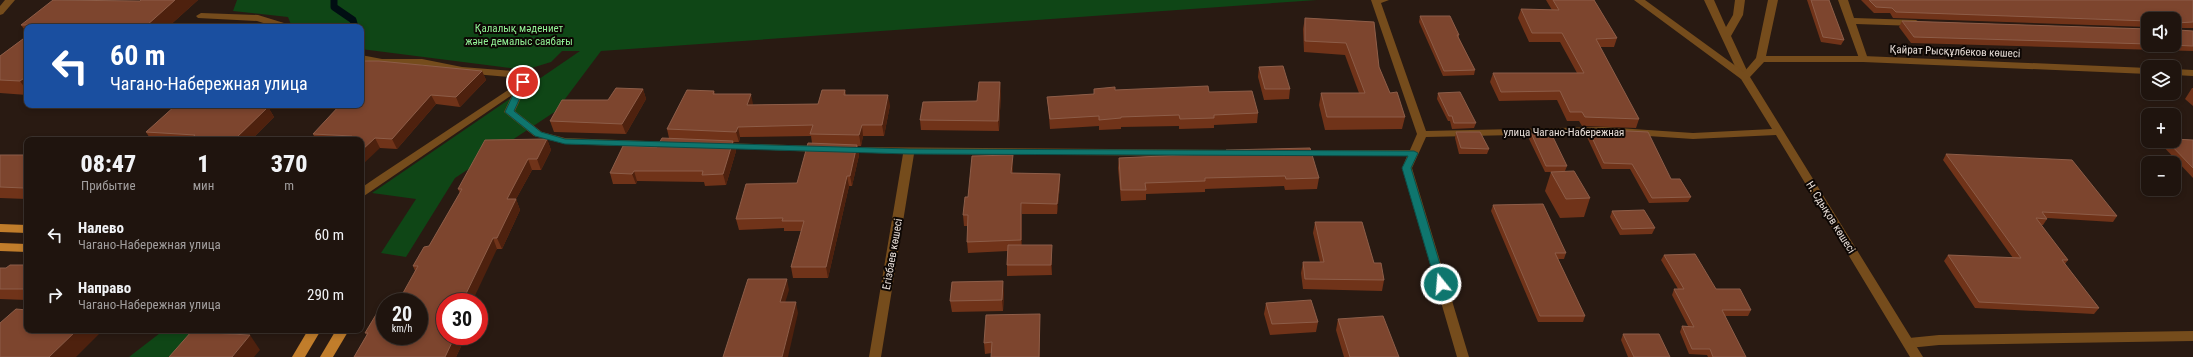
<!DOCTYPE html>
<html lang="ru">
<head>
<meta charset="utf-8">
<style>
	:root { --surface:#1f140e; --page:#271d17; --text:#f1f3f6; --muted:#a19e9e; --line:#3c332e }
	body { margin:0; font-family:"Roboto Condensed",sans-serif; background:var(--page); color:var(--text); height:100vh; display:flex; flex-direction:column; font-size:15px; white-space:nowrap }
	* { box-sizing:border-box; margin:0 }
	p { font-size:13px; color:var(--muted) }
	.icon { flex:none; width:22px; height:22px; fill:none; stroke:currentColor; stroke-width:2; stroke-linecap:round; stroke-linejoin:round }
	.map { position:relative; flex:1; overflow:hidden }
	.drawer { position:absolute; left:24px; top:137px; width:340px; height:196px; display:flex; flex-direction:column; background:var(--surface); border-radius:8px; box-shadow:0 2px 6px #0003,0 0 0 1px var(--line) }
	.drawer>* { flex:none }
	.banner { position:absolute; left:24px; top:24px; width:340px; height:84px; border-radius:8px; box-shadow:0 2px 6px #0003,0 0 0 1px var(--line); background:#1a4fa0; color:#fff; overflow:hidden }
	.fabs { position:absolute; left:2141px; top:12px; display:grid; gap:8px }
	.fabs a { display:grid; place-items:center; width:40px; height:40px; border-radius:8px; background:var(--surface); box-shadow:0 2px 6px #0003,0 0 0 1px var(--line); font-size:20px }
	.speed { position:absolute; left:376px; top:293px; display:flex; gap:8px; font-size:20px; font-weight:700; text-align:center }
	.speed>* { display:grid; place-content:center; width:52px; height:52px; border-radius:50%; background:var(--surface); box-shadow:0 2px 6px #0003,0 0 0 1px var(--line); line-height:1 }
	.speed small { font-size:10px; font-weight:400 }
	.speed .limit { border:6px solid #d22; background:#fff; color:#111 }
	.pin { position:absolute; display:grid; place-items:center; width:34px; height:34px; color:#fff; margin:-17px; border:2px solid #fff; border-radius:50%; box-shadow:0 1px 4px #0007 }
	.me { position:absolute; width:44px; margin:-22px; rotate:343deg; stroke-linejoin:round; filter:drop-shadow(0 0 3px #0008) }
	.turn { display:flex; align-items:center; gap:14px; height:84px; padding:0 20px; font-size:18px }
	.turn .icon { width:52px; height:52px; stroke-width:2.5 }
	.turn b { display:block; font-size:28px; line-height:34px }
	.eta { display:flex; justify-content:space-evenly; align-items:center; height:68px; text-align:center }
	.eta b { font-size:24px; font-weight:800; line-height:28px }
	ul { padding:0; list-style:none }
	li { display:flex; align-items:center; gap:12px; height:60px; padding:0 20px }
	li div { flex:1 }
	li b { display:block; font-size:15px }
	li em { font-style:normal }
	.map>svg:first-child { display:block }
	.green { fill:#0f4616 }
	.lines { fill:none; stroke-linecap:round; stroke-linejoin:round }
	.stream { stroke:#010e13; stroke-width:7 }
	.service { fill:#754c1c; fill-rule:evenodd }
	.minor { fill:#754c1c; fill-rule:evenodd }
	.primary { fill:#c17d2b; fill-rule:evenodd }
	.wall { fill:#703319 }
	.shaded-wall { fill:#4e210e }
	.building { fill:#7d452e; stroke:#8d5d48 }
	.route { fill:#0f766e; stroke:#0a4d48 }
	.labels { text-anchor:middle; stroke-width:4; stroke-linejoin:round; paint-order:stroke }
	.park-label { font-size:11px; fill:#91f195; stroke:#0d0704 }
	.street-label { font-size:11px; fill:#e7ddd7; stroke:#0d0704 }
</style>
</head>
<body>
<div class="map">
<svg width="2193" height="357" viewBox="0 0 2193 357">
	<rect width="100%" height="100%" fill="#291a12"/>
	<g class="green">
		<polygon points="237,0 1317,0 601,51 556,111 455,178 406,257 381,253 416,199 372,193 580,51 562,51 551,62 525,70 361,49 361,27 292,27 288,17 233,11"/>
		<polygon points="164,330 231,330 194,340 168,357 129,357"/>
	</g>
	<g class="lines">
		<polyline class="stream" points="334,0 334,7 353,20 355,27"/>
		<g class="service">
			<polygon points="1704,0 1714,0 1726,27 1733,15 1735,0 1745,0 1743,15 1731,36 1750,77 1749,79 1741,79 1740,77"/>
			<polygon points="1838,0 1848,0 1854,18 1916,20 1921,23 1916,26 1856,24 1868,59 1866,61 1860,61"/>
			<polygon points="201,13 258,15 284,23 286,27 276,27 257,21 198,18 196,16"/>
			<polygon points="361,55 382,59 422,59 462,67 512,71 515,72 528,83 523,86 509,77 462,73 422,65 382,65 361,61"/>
			<polygon points="2193,331 2193,341 1939,345 1909,348 1904,346 1903,343 1904,340 1909,338 1939,335"/>
		</g>
		<g class="minor">
			<polygon points="5,0 15,0 3,14 0,15 0,6"/>
			<polygon points="1371,0 1389,0 1381,3 1426,131 1603,127 1693,133 1772,129 1741,79 1634,0 1645,0 1744,72 1756,58 1768,0 1778,0 1766,56 1863,56 2148,68 2148,74 1863,62 1764,62 1750,77 1923,357 1910,357 1776,135 1693,139 1603,133 1426,137 1412,168 1469,357 1457,357 1402,168 1407,156 1296,156 1291,153 1296,150 1410,150 1417,134"/>
			<polygon points="2174,69 2193,70 2193,76 2174,75"/>
			<polygon points="523,80 528,83 515,111 542,132 565,138 673,142 678,145 673,148 565,144 534,136 504,112 512,95 361,198 361,188 377,177"/>
			<polygon points="720,143 821,146 826,149 821,152 716,148 715,146"/>
			<polygon points="844,147 1239,150 1244,153 1239,156 914,154 881,357 869,357 903,154 840,152 839,150"/>
		</g>
		<g class="primary">
			<polygon points="0,224 27,225 27,233 0,232"/>
			<polygon points="0,243 27,244 27,252 0,251"/>
			<polygon points="308,330 321,330 305,357 292,357"/>
			<polygon points="336,330 349,330 333,357 320,357"/>
		</g>
	</g>
	<g class="wall">
		<polygon points="141,0 198,0 168,27 27,27 27,33 21,25 140,1"/>
		<polygon points="1546,0 1594,0 1617,38 1614,47 1600,47 1639,119 1636,128 1582,126 1579,121 1567,121 1557,100 1499,101 1490,82 1493,73 1577,73 1560,42 1529,42 1518,18 1521,9 1552,10"/>
		<polygon points="1807,0 1829,0 1844,40 1841,45 1821,42"/>
		<polygon points="1861,0 2193,0 2193,28 2177,28 2178,30 2193,31 2193,51 1911,43 1899,27 1902,21 2148,29 2148,45 2174,45 2174,19 2148,19 2148,27 1893,18 1890,13 1874,13"/>
		<polygon points="1420,16 1459,35 1459,38 1475,70 1474,75 1443,76 1419,22"/>
		<polygon points="1305,18 1374,22 1379,67 1390,93 1405,117 1402,129 1325,130 1319,105 1321,93 1359,93 1345,55 1304,52 1303,29"/>
		<polygon points="27,36 27,95 0,93 0,56"/>
		<polygon points="1259,67 1290,89 1289,99 1264,100 1258,77"/>
		<polygon points="482,71 486,80 460,107 436,104 397,149 380,148 361,140 316,140 313,134"/>
		<polygon points="2192,88 2193,88 2193,106 2185,99"/>
		<polygon points="643,89 646,99 626,134 554,132 550,121 608,100"/>
		<polygon points="1094,89 1115,90 1209,92 1258,113 1257,123 1214,125 1214,128 1179,129 1179,126 1121,127 1121,129 1099,130 1099,126 1050,129 1048,107 1047,97 1094,94"/>
		<polygon points="845,90 846,95 890,105 884,136 863,136 861,146 858,146 859,155 852,186 849,186 828,278 793,278 791,267 801,231 784,231 784,228 739,230 736,219 797,183 812,143 811,136 740,137 739,142 734,142 736,151 726,185 705,186 704,182 637,181 636,184 613,184 610,173 657,147 669,138 667,129 714,91 715,94 753,105 818,104"/>
		<polygon points="1001,92 999,131 921,130 920,120"/>
		<polygon points="1438,93 1476,123 1474,128 1452,129 1450,121 1448,121 1437,99"/>
		<polygon points="268,107 274,117 251,140 151,140 146,132"/>
		<polygon points="1588,129 1691,197 1688,202 1649,203 1630,169 1602,169 1586,135"/>
		<polygon points="1456,132 1489,149 1487,154 1459,154 1455,138"/>
		<polygon points="1531,133 1567,166 1565,171 1590,198 1584,217 1560,218 1545,191 1551,172 1557,172 1545,172 1529,139"/>
		<polygon points="547,139 551,150 541,170 532,170 516,199 520,210 502,249 497,249 445,302 466,336 456,357 354,357 367,335 365,333 385,336 415,271 413,266 429,246 460,193 458,189"/>
		<polygon points="2193,140 2193,178 2161,144 2163,141"/>
		<polygon points="1226,150 1319,178 1317,189 1285,190 1284,186 1205,189 1205,192 1146,194 1146,200 1121,201 1118,168 1119,158 1225,153"/>
		<polygon points="1946,154 2117,216 2113,222 2047,218 2047,219 2043,225 2041,225 2068,260 2065,264 2099,308 2094,314 1975,308 1944,261 1948,255 2013,258 1943,160"/>
		<polygon points="0,155 27,155 27,199 0,198"/>
		<polygon points="1013,166 1013,173 1060,174 1060,185 1057,214 1022,214 1022,245 1052,256 1052,275 1007,276 1007,265 1008,251 968,253 967,242 967,226 964,226 963,215 968,197"/>
		<polygon points="1493,205 1566,253 1564,259 1558,259 1585,316 1583,322 1538,322 1491,211"/>
		<polygon points="1612,211 1655,228 1652,234 1620,235 1610,217"/>
		<polygon points="1315,222 1374,263 1384,280 1382,291 1303,289 1301,273 1303,262 1320,262 1313,233"/>
		<polygon points="1664,255 1716,289 1751,310 1748,316 1725,316 1746,357 1708,357 1707,355 1689,354 1680,332 1682,326 1688,326 1672,295 1674,289 1678,289 1661,260"/>
		<polygon points="27,265 27,300 0,299 0,268 6,268"/>
		<polygon points="1004,292 1003,311 952,312 950,301"/>
		<polygon points="1266,303 1318,322 1316,332 1270,335 1264,314"/>
		<polygon points="1040,314 1040,357 991,357 992,353 985,354 984,343"/>
		<polygon points="1338,319 1399,357 1344,357 1336,330"/>
		<polygon points="1623,334 1670,357 1628,357 1621,340"/>
	</g>
	<g class="shaded-wall">
		<polygon points="175,0 198,0 168,27 146,27 146,26"/>
		<polygon points="482,71 486,80 460,107 456,97"/>
		<polygon points="27,76 27,91 20,81"/>
		<polygon points="1000,82 1001,92 999,131 998,121"/>
		<polygon points="643,89 646,99 626,134 622,124"/>
		<polygon points="751,94 753,104 750,115 747,105"/>
		<polygon points="431,95 436,104 397,149 392,139"/>
		<polygon points="888,95 890,105 884,136 882,125"/>
		<polygon points="268,107 274,117 251,140 234,140"/>
		<polygon points="862,125 863,136 861,146 859,135"/>
		<polygon points="738,127 740,137 739,142 736,132"/>
		<polygon points="375,138 380,148 361,166 361,151"/>
		<polygon points="547,139 551,150 541,170 537,159"/>
		<polygon points="733,141 736,151 726,185 723,174"/>
		<polygon points="857,145 859,155 852,186 850,176"/>
		<polygon points="1013,155 1013,166 1012,184 1011,173"/>
		<polygon points="528,159 532,170 516,199 520,210 502,249 497,238 507,199"/>
		<polygon points="634,171 637,181 636,184 632,174"/>
		<polygon points="1060,174 1060,185 1057,214 1057,204"/>
		<polygon points="847,176 849,186 828,278 826,267"/>
		<polygon points="27,185 27,193 24,188"/>
		<polygon points="1021,203 1022,214 1022,251 1021,240"/>
		<polygon points="493,238 497,249 472,302 462,302"/>
		<polygon points="1052,245 1052,275 1051,265"/>
		<polygon points="787,279 789,290 782,313 780,302"/>
		<polygon points="1003,281 1004,292 1003,311 1002,300"/>
		<polygon points="27,286 27,294 24,289"/>
		<polygon points="796,302 798,313 788,357 782,357"/>
		<polygon points="1040,314 1040,357 1039,357"/>
		<polygon points="77,330 103,330 76,357 49,357"/>
		<polygon points="250,335 260,350 254,357 232,357"/>
		<polygon points="455,336 466,336 456,357 445,357"/>
	</g>
	<g class="building">
		<polygon points="53,0 140,1 141,0 175,0 146,26 93,26 91,27 40,27 42,25 21,25"/>
		<polygon points="1553,0 1594,0 1617,38 1596,39 1639,119 1585,117 1582,112 1570,112 1560,91 1501,92 1493,73 1584,73 1562,33 1532,33 1521,9 1559,10"/>
		<polygon points="1811,0 1829,0 1844,40 1823,37"/>
		<polygon points="1869,0 2193,0 2193,22 2176,23 2178,30 2193,31 2193,46 2170,45 2174,45 2174,19 2148,19 2148,21 1896,12 1892,8 1876,7"/>
		<polygon points="1420,16 1450,16 1459,35 1457,35 1475,70 1444,71"/>
		<polygon points="1305,18 1374,22 1379,67 1390,93 1397,92 1405,117 1327,117 1321,93 1365,93 1346,43 1305,41"/>
		<polygon points="1902,21 2148,29 2148,44 1914,37"/>
		<polygon points="27,36 27,76 20,81 0,80 0,56"/>
		<polygon points="361,61 379,61 482,71 456,97 431,95 392,139 375,138 361,151 361,140 348,140 352,136 313,134 340,105 361,105"/>
		<polygon points="1283,66 1290,89 1265,89 1259,67"/>
		<polygon points="979,82 1000,82 998,121 920,120 923,102 977,101"/>
		<polygon points="1208,86 1209,92 1252,91 1258,113 1214,115 1214,118 1180,119 1179,115 1121,117 1121,118 1099,120 1099,116 1050,119 1047,97 1094,94 1094,89 1115,87 1115,90"/>
		<polygon points="616,88 643,89 622,124 550,121 562,100 608,100"/>
		<polygon points="687,90 714,91 713,94 751,94 747,105 818,104 822,90 845,90 844,95 888,95 882,125 862,125 859,135 810,134 813,125 738,127 736,132 667,129"/>
		<polygon points="1460,92 1476,123 1454,123 1452,116 1449,116 1438,93"/>
		<polygon points="176,105 242,105 268,107 234,140 189,140 195,135 146,132"/>
		<polygon points="1588,129 1648,132 1671,179 1680,179 1691,197 1652,198 1632,164 1604,163"/>
		<polygon points="1456,132 1480,132 1489,149 1461,148"/>
		<polygon points="1531,133 1551,133 1567,166 1546,166"/>
		<polygon points="662,138 733,141 723,174 702,175 703,171 634,171 632,174 610,173 623,146 657,147"/>
		<polygon points="547,139 537,159 528,159 507,199 516,199 497,238 493,238 462,302 445,302 445,336 455,336 445,357 354,357 368,333 365,333 377,313 385,313 385,336 419,336 419,302 398,302 418,266 413,266 424,247 429,246 462,189 458,189 485,140"/>
		<polygon points="2174,139 2193,140 2193,168 2167,141 2174,141"/>
		<polygon points="808,143 857,145 850,176 847,176 826,267 791,267 804,221 782,221 783,218 736,219 746,184 797,183"/>
		<polygon points="1310,148 1319,178 1286,179 1285,176 1205,178 1205,181 1145,183 1146,190 1121,190 1119,158 1226,153 1226,150"/>
		<polygon points="1946,154 2072,160 2117,216 2042,212 2047,219 2036,218 2068,260 2062,260 2099,308 1979,302 1948,255 2021,258"/>
		<polygon points="0,155 27,155 27,185 24,188 0,187"/>
		<polygon points="1013,155 1011,173 1060,174 1057,204 1021,203 1021,240 967,242 968,215 963,215 965,197 968,197 972,156"/>
		<polygon points="1574,171 1590,198 1566,199 1551,172"/>
		<polygon points="1543,204 1566,253 1555,253 1585,316 1540,316 1493,205"/>
		<polygon points="1644,210 1655,228 1622,229 1612,211"/>
		<polygon points="1315,222 1362,222 1374,263 1381,263 1384,280 1305,279 1303,262 1324,262"/>
		<polygon points="1008,245 1052,245 1051,265 1007,265"/>
		<polygon points="1695,254 1716,289 1740,289 1751,310 1722,310 1746,357 1713,357 1710,349 1692,349 1682,326 1694,327 1674,289 1684,289 1664,255"/>
		<polygon points="10,265 27,265 27,286 24,289 0,289 0,268 6,268"/>
		<polygon points="748,279 787,279 780,302 796,302 782,357 723,357"/>
		<polygon points="1003,281 1002,300 950,301 952,282"/>
		<polygon points="1311,300 1318,322 1272,324 1266,303"/>
		<polygon points="16,309 27,310 27,330 77,330 49,357 0,357 0,323"/>
		<polygon points="1040,314 1039,357 991,357 992,342 984,343 986,315"/>
		<polygon points="1383,316 1399,357 1350,357 1338,319"/>
		<polygon points="191,332 250,335 232,357 169,357"/>
		<polygon points="1623,334 1659,334 1670,357 1634,357"/>
	</g>
	<polygon class="route" points="523,80 527,82 514,111 541,132 565,139 909,149 1414,151 1418,153 1411,168 1446,284 1441,288 1436,284 1402,168 1408,156 909,154 565,144 535,136 505,112 519,82"/>
	<g class="labels">
		<g class="park-label">
			<text x="519" y="32">Қалалық мәдениет<tspan x="519" dy="13">және демалыс саябағы</tspan></text>
		</g>
		<g class="street-label">
			<text transform="translate(1955 51) rotate(2)" y="4">Қайрат Рысқұлбеков көшесі</text>
			<text x="1564" y="136">улица Чагано-Набережная</text>
			<text transform="translate(1831 217) rotate(58)" y="4">Н. Сдықов көшесі</text>
			<text transform="translate(892 254) rotate(-80)" y="4">Егізбаев көшесі</text>
		</g>
	</g>
</svg>
<div class="fabs">
<a><svg class="icon" aria-label="sound" viewBox="0 0 24 24"><path d="M4 9h4l5-4v14l-5-4H4zM17 9q2 3 0 6"/></svg></a>
<a><svg class="icon" aria-label="layers" viewBox="0 0 24 24"><path d="M12 4l9 5-9 5-9-5zM3 14l9 5 9-5"/></svg></a>
<a>+</a>
<a>−</a>
</div>
<div class="speed"><div>20<small>km/h</small></div><div class="limit">30</div></div>
<div class="pin" style="left:523px;top:82px;background:#d93025"><svg class="icon" aria-label="arrive" viewBox="0 0 24 24"><path d="M6 21V4h12l-3 4 3 4H6"/></svg></div>
<svg class="me" style="left:1441px;top:284px" viewBox="-20 -20 40 40"><circle r="17" fill="#0f766e" stroke="#fff" stroke-width="3"/><path d="M0-11L8 9 0 5-8 9z" fill="#fff"/></svg>
<div class="banner">
<div class="turn"><svg class="icon" aria-label="left" viewBox="0 0 24 24"><path d="M17 20v-9H6M10 6l-5 5 5 5"/></svg><div><b>60 m</b>Чагано-Набережная улица</div></div>
</div>
<section class="drawer">
<div class="eta">
<div><b>08:47</b><p>Прибытие</p></div>
<div><b>1</b><p>мин</p></div>
<div><b>370</b><p>m</p></div>
</div>
<ul>
<li><svg class="icon" aria-label="left" viewBox="0 0 24 24"><path d="M17 20v-9H6M10 6l-5 5 5 5"/></svg><div><b>Налево</b><p>Чагано-Набережная улица</p></div><em>60 m</em></li>
<li><svg class="icon" aria-label="right" viewBox="0 0 24 24"><path d="M7 20v-9h11M14 6l5 5-5 5"/></svg><div><b>Направо</b><p>Чагано-Набережная улица</p></div><em>290 m</em></li>
</ul>
</section>
</div>
</body>
</html>
